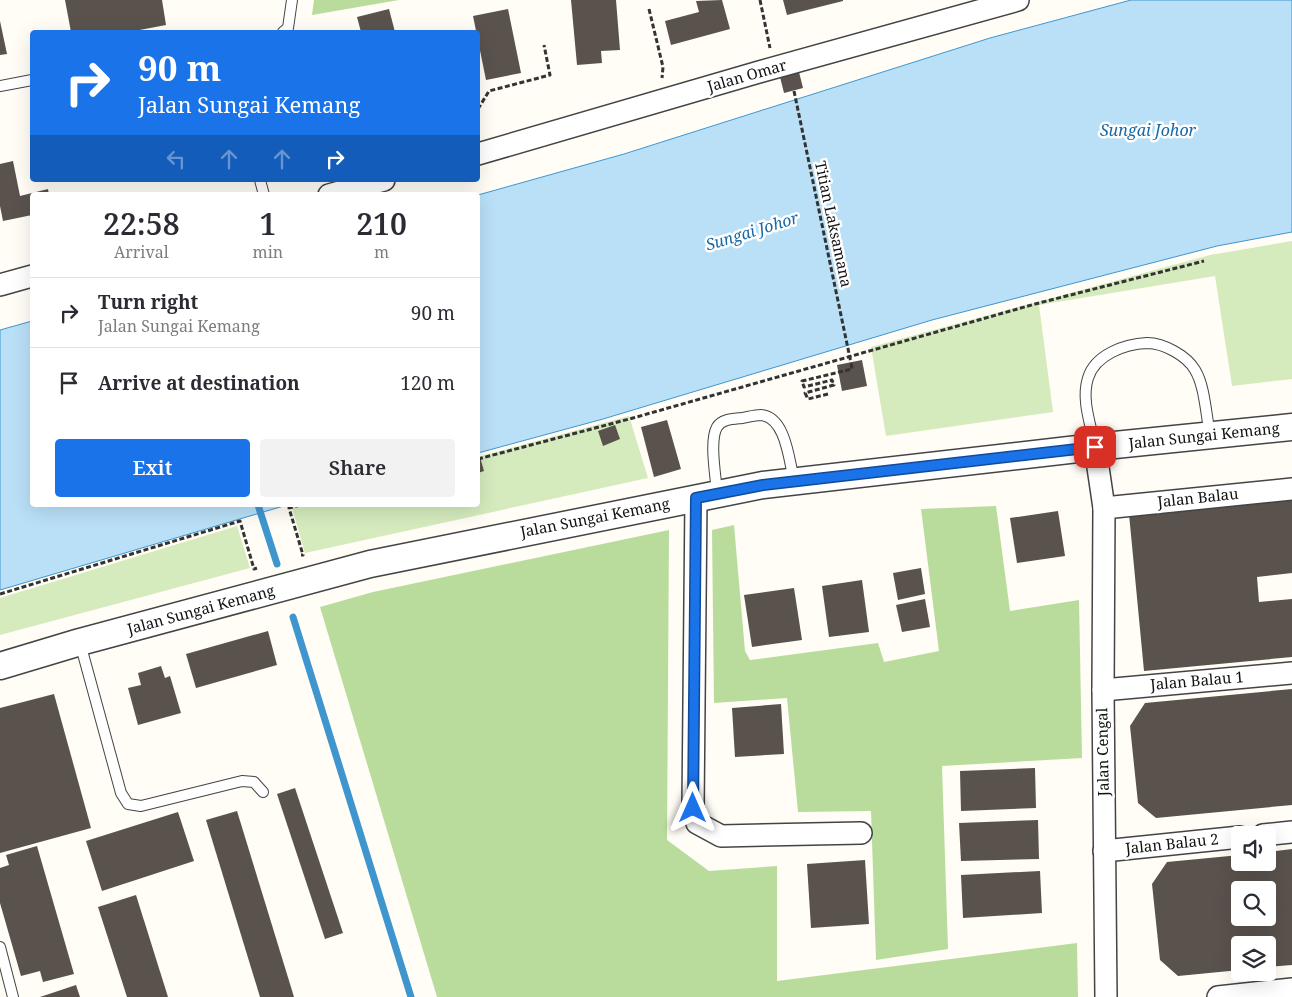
<!DOCTYPE html>
<html lang="en">
<head>
<meta charset="utf-8">
<style>
	:root { --surface:#fff; --page:#f2f2f3; --text:#2b2b33; --muted:#7c7c81; --line:#e1e1e2; --accent:#1a73e8 }
	body { margin:0; font-family:"Noto Serif",serif; background:var(--page); color:var(--text); height:100vh; display:flex; flex-direction:column; font-size:19px; white-space:nowrap }
	* { box-sizing:border-box; margin:0 }
	p { font-size:16px; color:var(--muted) }
	.icon { flex:none; width:28px; height:28px; fill:none; stroke:currentColor; stroke-width:2; stroke-linecap:round; stroke-linejoin:round }
	.map { position:relative; flex:1; overflow:hidden }
	.details { position:absolute; left:30px; top:192px; width:450px; height:315px; display:flex; flex-direction:column; background:var(--surface); border-radius:5px; box-shadow:0 5px 20px #0002 }
	.details>* { flex:none }
	.guide { position:absolute; left:30px; top:30px; width:450px; height:152px; border-radius:5px; box-shadow:0 5px 20px #0002; background:#1a73e8; color:#fff; overflow:hidden }
	.fabs { position:absolute; left:1231px; top:826px; display:grid; gap:10px }
	.fabs a { display:grid; place-items:center; width:45px; height:45px; border-radius:5px; background:var(--surface); box-shadow:0 5px 20px #0002; font-size:25px }
	.pin { position:absolute; display:grid; place-items:center; width:42px; height:42px; color:#fff; margin:-21px; border-radius:10px; box-shadow:0 2px 8px #0006 }
	.me { position:absolute; width:55px; margin:-28px; rotate:0deg; stroke-linejoin:round; filter:drop-shadow(0 0 4px #0008) }
	.turn { display:flex; align-items:center; gap:18px; height:105px; padding:0 25px; font-size:22px }
	.turn .icon { width:65px; height:65px; stroke-width:2.5 }
	.turn b { display:block; font-size:35px; line-height:42px }
	.lanes { display:flex; align-items:center; height:48px; padding:0 25px; background:#0003; justify-content:center; gap:25px; direction:ltr }
	.lanes .off { opacity:.35 }
	.eta { display:flex; justify-content:space-evenly; align-items:center; height:85px; text-align:center }
	.eta b { font-size:30px; font-weight:600; line-height:35px }
	.cta { display:flex; gap:10px; margin-top:auto; padding:10px 25px }
	.cta a { flex:1; height:58px; border-radius:5px; background:var(--accent); color:#fff; font-size:20px; font-weight:600; line-height:58px; text-align:center }
	.cta a+a { background:var(--page); color:var(--text) }
	ul { padding:0; list-style:none }
	li { display:flex; align-items:center; gap:15px; height:70px; padding:0 25px; border-top:1px solid var(--line) }
	li div { flex:1 }
	li b { display:block; font-size:19px }
	li em { font-style:normal }
	.map>svg:first-child { display:block }
	.green { fill:#d5ebbd }
	.forest { fill:#b9dc9c }
	.water { fill:#b9e0f7; stroke:#3f96cf }
	.lines { fill:none; stroke-linecap:round; stroke-linejoin:round }
	.stream { stroke:#3f96cf; stroke-width:7 }
	.building { fill:#5a524d; fill-rule:evenodd }
	.service-casing { stroke:#444; stroke-width:12 }
	.minor-casing { stroke:#444; stroke-width:24 }
	.tertiary-casing { stroke:#444; stroke-width:29 }
	.path { stroke:#333; stroke-width:3; stroke-dasharray:5 2.5; stroke-linecap:butt }
	.service { stroke:#fff; stroke-width:10 }
	.minor { stroke:#fff; stroke-width:21 }
	.tertiary { stroke:#fff; stroke-width:26 }
	.path-bridge { stroke:#333; stroke-width:3; stroke-dasharray:5 2.5; stroke-linecap:butt }
	.route-casing { stroke:#114b97; stroke-width:12 }
	.route { stroke:#1a73e8; stroke-width:9 }
	.labels { text-anchor:middle; stroke-width:5; stroke-linejoin:round; paint-order:stroke }
	.street-label { font-size:15px; fill:#111; stroke:#fff }
	.water-label { font-size:16px; font-style:italic; fill:#1768a6; stroke:#fff }
</style>
</head>
<body>
<div class="map">
<svg width="1292" height="997" viewBox="0 0 1292 997">
	<rect width="100%" height="100%" fill="#fffdf5"/>
	<g class="green">
		<polygon points="1292,241 1292,379 1232,386 1215,276 1039,305 1053,412 886,436 871,347 1210,255"/>
		<polygon points="629,416 648,478 305,553 292,508 301,505 478,505 478,457"/>
		<polygon points="237,526 250,568 0,635 0,598"/>
	</g>
	<g class="forest">
		<polygon points="314,0 399,0 312,15"/>
		<polygon points="996,506 1010,611 1079,600 1082,758 942,766 948,949 876,960 871,811 798,812 787,698 714,703 712,530 734,525 745,651 750,660 878,643 884,662 939,651 921,509"/>
		<polygon points="669,530 667,840 709,871 777,866 777,981 1077,943 1078,997 437,997 320,607 373,592"/>
	</g>
	<g class="water">
		<polygon points="1131,0 1292,0 1292,232 1217,246 932,320 603,419 478,453 478,195 624,154 990,38"/>
		<polygon points="32,321 32,505 287,505 0,590 0,330"/>
	</g>
	<g class="lines">
		<g class="stream">
			<polyline points="258,505 277,564"/>
			<polyline points="293,617 411,997"/>
		</g>
	</g>
	<g class="building">
		<polygon points="65,0 162,0 166,25 129,32 71,32"/>
		<polygon points="571,0 616,0 620,50 601,51 602,63 577,65"/>
		<polygon points="722,0 730,29 671,45 665,21 699,12 696,1"/>
		<polygon points="783,0 843,0 843,1 787,15"/>
		<polygon points="389,9 395,32 361,32 357,17"/>
		<polygon points="508,9 521,73 486,80 473,16"/>
		<polygon points="0,21 7,54 0,55"/>
		<polygon points="799,72 803,88 784,93 780,77"/>
		<polygon points="13,161 20,196 48,189 49,195 32,195 32,215 3,221 0,206 0,164"/>
		<polygon points="862,360 867,386 842,391 837,365"/>
		<polygon points="667,420 681,469 654,477 641,427"/>
		<polygon points="615,425 620,439 603,446 598,431"/>
		<polygon points="480,457 484,471 478,473 478,458"/>
		<polygon points="1292,498 1292,573 1257,577 1259,602 1292,599 1292,657 1144,671 1129,514"/>
		<polygon points="1058,511 1065,556 1017,563 1010,518"/>
		<polygon points="921,568 925,594 898,600 893,573"/>
		<polygon points="862,580 869,632 829,637 822,586"/>
		<polygon points="794,588 802,640 752,647 744,595"/>
		<polygon points="925,599 930,627 902,632 896,605"/>
		<polygon points="268,631 277,665 196,688 186,654"/>
		<polygon points="161,666 165,678 170,676 181,713 138,725 128,688 141,685 138,673"/>
		<polygon points="1292,689 1292,805 1156,818 1138,803 1130,726 1145,703"/>
		<polygon points="54,694 91,828 0,853 0,708"/>
		<polygon points="781,704 784,754 735,757 732,708"/>
		<polygon points="1035,768 1036,808 961,811 960,771"/>
		<polygon points="295,788 343,933 325,939 277,794"/>
		<polygon points="237,811 294,997 260,997 206,820"/>
		<polygon points="178,812 194,861 102,891 86,841"/>
		<polygon points="1038,820 1039,859 961,861 959,823"/>
		<polygon points="37,846 74,974 43,982 40,971 21,976 0,903 0,868 9,865 6,855"/>
		<path d="M1292,849V965L1268,967V945H1240V970L1178,976L1160,960L1152,884L1167,862L1240,855V862H1268V852ZM1240,890H1268V918H1240Z"/>
		<polygon points="865,860 869,924 811,928 807,864"/>
		<polygon points="1040,871 1042,913 963,918 961,875"/>
		<polygon points="136,895 168,997 127,997 98,907"/>
		<polygon points="76,985 80,997 40,997"/>
	</g>
	<g class="lines">
		<defs>
			<g id="service">
				<polyline points="283,32 288,28 292,0"/>
				<polyline points="0,86 32,80"/>
				<polyline points="260,180 264,195"/>
				<path d="M1095,446C1091,425 1081,400 1088,378C1095,355 1124,344 1147,343C1164,343 1187,356 1195,370C1205,386 1206,416 1210,434"/>
				<path d="M717,493C716,477 709,441 717,427C722,419 733,419 742,418C748,417 755,415 761,415C786,417 789,461 794,480"/>
				<polyline points="80,643 121,793 128,804 141,806 242,781 254,782 263,792"/>
				<polyline points="0,947 13,997"/>
			</g>
			<g id="minor">
				<polyline points="478,154 759,72 1018,0"/>
				<polyline points="329,195 384,180"/>
				<polyline points="0,285 32,276"/>
				<polyline points="1095,447 1104,508 1103,690 1106,997"/>
				<polyline points="696,498 693,807 697,823 721,836 861,833"/>
				<polyline points="1104,508 1292,489"/>
				<polyline points="1103,690 1292,673"/>
				<polyline points="1263,835 1292,832"/>
				<polyline points="1104,851 1240,837"/>
				<polyline points="1218,997 1292,989"/>
			</g>
			<polyline id="tertiary" points="0,666 80,642 370,564 763,485 1095,447 1292,427"/>
		</defs>
		<use href="#service" class="service-casing"/>
		<use href="#minor" class="minor-casing"/>
		<use href="#tertiary" class="tertiary-casing"/>
		<g class="path">
			<polyline points="760,0 770,48"/>
			<polyline points="649,9 663,67 662,78"/>
			<polyline points="478,109 489,91 550,75 544,45"/>
			<polyline points="828,394 808,399 805,393 834,385 832,380 804,387 802,381 852,369 851,363"/>
			<polyline points="478,459 633,418 1035,304 1204,261"/>
			<polyline points="300,505 289,508 303,555 301,555"/>
			<polyline points="0,594 240,521 254,569 257,568"/>
		</g>
		<use href="#service" class="service"/>
		<use href="#minor" class="minor"/>
		<use href="#tertiary" class="tertiary"/>
		<polyline class="path-bridge" points="794,91 851,363"/>
	</g>
	<g class="lines">
		<defs>
			<polyline id="route" points="693,808 696,498 763,485 1095,447"/>
		</defs>
		<use href="#route" class="route-casing"/>
		<use href="#route" class="route"/>
	</g>
	<g class="labels">
		<g class="street-label">
			<text transform="translate(747 76) rotate(-16)" y="5">Jalan Omar</text>
			<text transform="translate(833 224) rotate(78)" y="5">Titian Laksamana</text>
			<text transform="translate(1204 436) rotate(-6)" y="5">Jalan Sungai Kemang</text>
			<text transform="translate(1198 498) rotate(-6)" y="5">Jalan Balau</text>
			<text transform="translate(595 518) rotate(-11)" y="5">Jalan Sungai Kemang</text>
			<text transform="translate(201 610) rotate(-15)" y="5">Jalan Sungai Kemang</text>
			<text transform="translate(1197 681) rotate(-5)" y="5">Jalan Balau 1</text>
			<text transform="translate(1103 752) rotate(-91)" y="5">Jalan Cengal</text>
			<text transform="translate(1172 844) rotate(-6)" y="5">Jalan Balau 2</text>
		</g>
		<g class="water-label">
			<text x="1148" y="136">Sungai Johor</text>
			<text transform="translate(752 231) rotate(-17)" y="6">Sungai Johor</text>
		</g>
	</g>
</svg>
<div class="fabs">
<a><svg class="icon" aria-label="sound" viewBox="0 0 24 24"><path d="M4 9h4l5-4v14l-5-4H4zM17 9q2 3 0 6"/></svg></a>
<a><svg class="icon" aria-label="search" viewBox="0 0 24 24"><circle cx="10" cy="10" r="6"/><path d="M15 15l6 6"/></svg></a>
<a><svg class="icon" aria-label="layers" viewBox="0 0 24 24"><path d="M12 4l9 5-9 5-9-5zM3 14l9 5 9-5"/></svg></a>
</div>
<div class="pin" style="left:1095px;top:447px;background:#d93025"><svg class="icon" aria-label="arrive" viewBox="0 0 24 24"><path d="M6 21V4h12l-3 4 3 4H6"/></svg></div>
<svg class="me" style="left:693px;top:808px" viewBox="-20 -20 40 40"><path d="M0-17L14 15 0 8-14 15z" fill="#1a73e8" stroke="#fff" stroke-width="4"/></svg>
<div class="guide">
<div class="turn"><svg class="icon" aria-label="right" viewBox="0 0 24 24"><path d="M7 20v-9h11M14 6l5 5-5 5"/></svg><div><b>90 m</b>Jalan Sungai Kemang</div></div>
<div class="lanes"><svg class="icon off" aria-label="left" viewBox="0 0 24 24"><path d="M17 20v-9H6M10 6l-5 5 5 5"/></svg><svg class="icon off" aria-label="ahead" viewBox="0 0 24 24"><path d="M12 20V5M6 11l6-6 6 6"/></svg><svg class="icon off" aria-label="ahead" viewBox="0 0 24 24"><path d="M12 20V5M6 11l6-6 6 6"/></svg><svg class="icon" aria-label="right" viewBox="0 0 24 24"><path d="M7 20v-9h11M14 6l5 5-5 5"/></svg></div>
</div>
<section class="details">
<div class="eta">
<div><b>22:58</b><p>Arrival</p></div>
<div><b>1</b><p>min</p></div>
<div><b>210</b><p>m</p></div>
</div>
<ul>
<li><svg class="icon" aria-label="right" viewBox="0 0 24 24"><path d="M7 20v-9h11M14 6l5 5-5 5"/></svg><div><b>Turn right</b><p>Jalan Sungai Kemang</p></div><em>90 m</em></li>
<li><svg class="icon" aria-label="arrive" viewBox="0 0 24 24"><path d="M6 21V4h12l-3 4 3 4H6"/></svg><div><b>Arrive at destination</b></div><em>120 m</em></li>
</ul>
<div class="cta"><a>Exit</a><a>Share</a></div>
</section>
</div>
</body>
</html>
